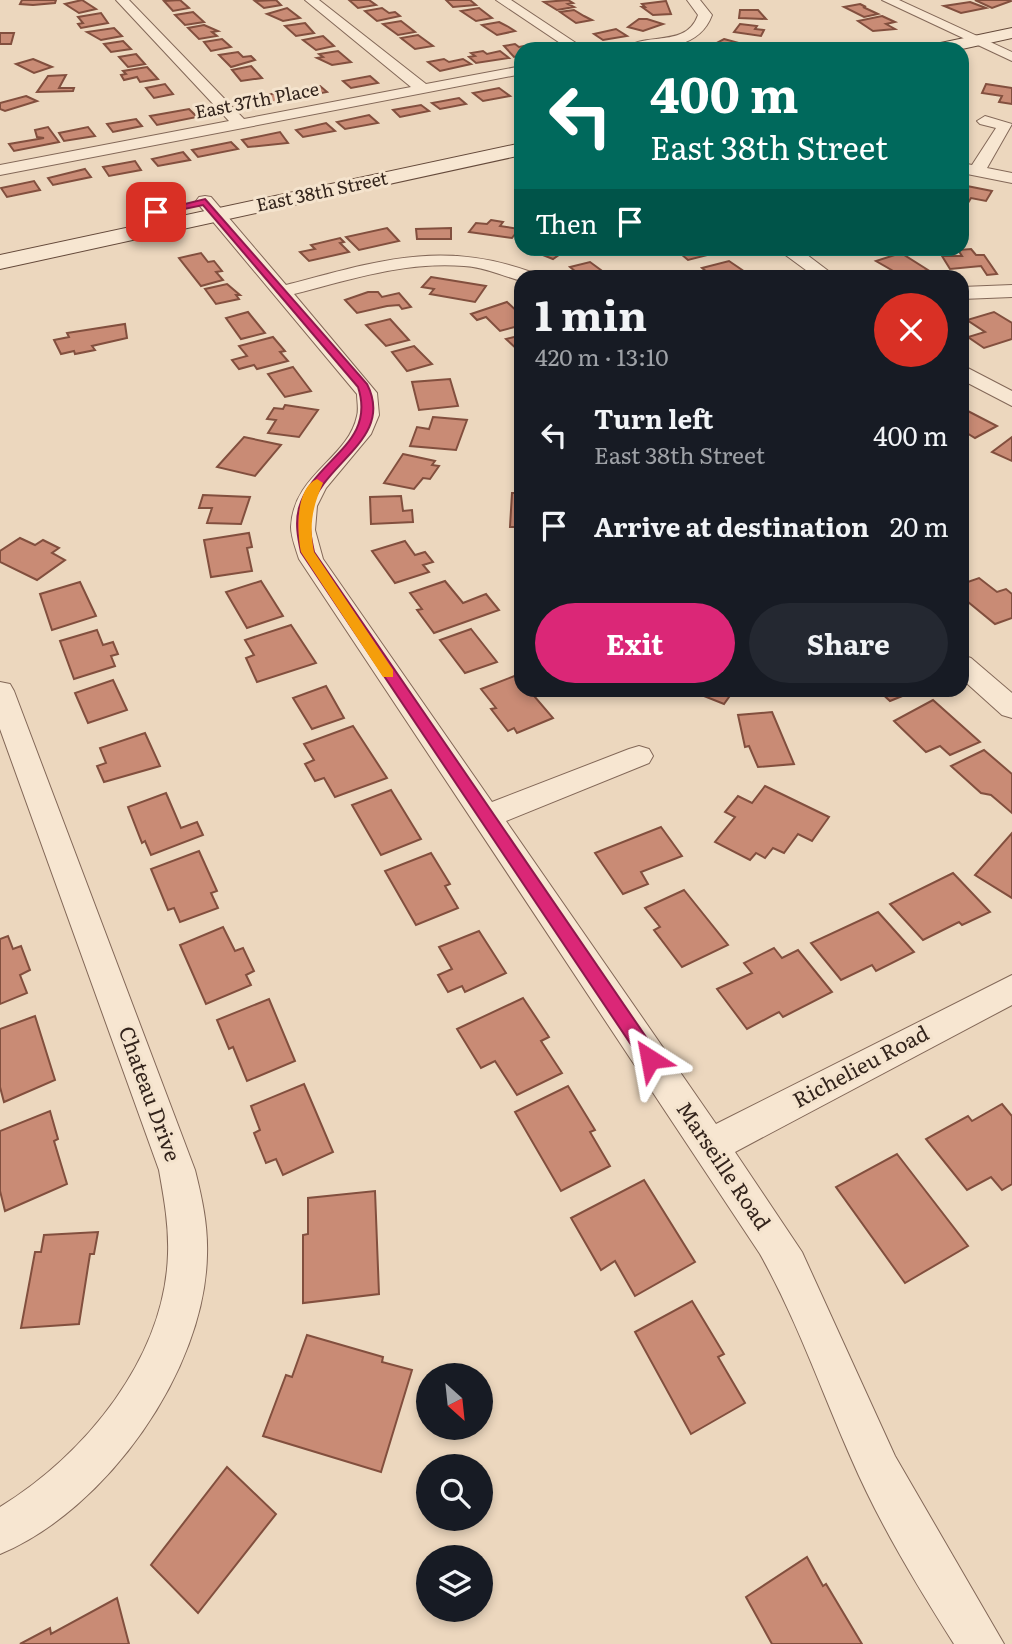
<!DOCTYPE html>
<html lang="en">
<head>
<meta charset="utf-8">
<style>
	:root { --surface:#171b24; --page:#242831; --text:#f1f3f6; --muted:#9ea1a6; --accent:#db2777 }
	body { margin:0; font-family:Literata,serif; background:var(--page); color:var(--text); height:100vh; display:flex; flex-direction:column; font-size:26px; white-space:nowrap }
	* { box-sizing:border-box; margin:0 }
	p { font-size:23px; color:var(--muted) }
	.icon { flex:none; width:38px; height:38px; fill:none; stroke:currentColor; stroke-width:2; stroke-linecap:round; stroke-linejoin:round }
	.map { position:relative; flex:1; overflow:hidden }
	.sheet { position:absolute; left:514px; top:270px; width:455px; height:427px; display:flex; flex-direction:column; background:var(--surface); border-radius:21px; box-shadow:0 4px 10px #0003 }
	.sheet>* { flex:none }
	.banner { position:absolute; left:514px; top:42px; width:455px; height:214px; border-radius:21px; box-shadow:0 4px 10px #0003; background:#00695c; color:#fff; overflow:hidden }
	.needle { width:46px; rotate:153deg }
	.fabs { position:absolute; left:416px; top:1363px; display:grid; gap:14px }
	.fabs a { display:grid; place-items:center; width:77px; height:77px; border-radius:50%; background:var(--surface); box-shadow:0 4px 10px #0003; font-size:35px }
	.pin { position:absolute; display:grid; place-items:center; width:60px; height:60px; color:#fff; margin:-30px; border-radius:14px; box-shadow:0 4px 10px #0006 }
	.me { position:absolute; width:77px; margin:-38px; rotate:326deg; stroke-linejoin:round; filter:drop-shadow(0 0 5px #0008) }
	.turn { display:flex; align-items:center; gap:24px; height:147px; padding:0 21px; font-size:32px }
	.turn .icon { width:91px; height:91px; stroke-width:2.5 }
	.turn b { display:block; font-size:49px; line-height:60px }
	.then { display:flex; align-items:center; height:66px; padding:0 21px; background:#0003; gap:14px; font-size:26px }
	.round { display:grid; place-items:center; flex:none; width:74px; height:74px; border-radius:37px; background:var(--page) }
	.head { display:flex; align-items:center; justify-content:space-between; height:119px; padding:0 21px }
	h1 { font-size:42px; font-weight:700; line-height:52px }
	.primary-button { display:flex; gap:14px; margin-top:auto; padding:14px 21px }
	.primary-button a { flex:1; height:80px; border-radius:42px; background:var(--accent); color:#fff; font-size:28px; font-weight:700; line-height:80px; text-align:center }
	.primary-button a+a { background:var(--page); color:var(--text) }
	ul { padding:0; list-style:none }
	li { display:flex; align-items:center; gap:21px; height:91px; padding:0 21px }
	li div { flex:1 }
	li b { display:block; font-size:26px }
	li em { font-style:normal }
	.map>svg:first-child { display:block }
	.building { fill:#c98b75; stroke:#824f3e; stroke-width:2 }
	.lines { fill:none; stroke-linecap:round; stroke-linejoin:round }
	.street-casing { stroke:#836858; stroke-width:2 }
	.secondary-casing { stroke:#654a3b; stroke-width:2 }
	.street { fill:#f7e6d1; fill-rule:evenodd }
	.secondary { fill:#f7e6d1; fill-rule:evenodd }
	.route { fill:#db2777; stroke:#8e194d; stroke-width:2 }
	.slow { fill:#f59e0b }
	.labels { text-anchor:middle; stroke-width:6; stroke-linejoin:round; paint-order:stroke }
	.far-street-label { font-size:18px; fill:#33241c; stroke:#f4e3cd }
	.street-label { font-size:21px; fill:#33241c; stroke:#f4e3cd }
</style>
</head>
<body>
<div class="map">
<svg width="1012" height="1644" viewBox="0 0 1012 1644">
	<rect width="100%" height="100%" fill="#ecd7be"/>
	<g class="building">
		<polygon points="22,0 56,0 55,3 33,5 20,4"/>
		<polygon points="82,0 96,9 79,13 65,4"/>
		<polygon points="180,0 189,8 173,11 164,1"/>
		<polygon points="276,0 281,5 264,8 255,1"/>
		<polygon points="349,0 369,0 376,5 358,8"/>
		<polygon points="446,0 470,0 476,5 453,7"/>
		<polygon points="568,0 573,3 568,4 574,7 557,10 544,2"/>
		<polygon points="975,0 1009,0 1011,1 992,8"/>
		<polygon points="666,1 671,14 653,15 642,7 645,7 642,4"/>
		<polygon points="970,2 986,8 961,13 944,6"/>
		<polygon points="860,4 866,7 863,7 878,14 864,17 844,7"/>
		<polygon points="287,8 300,18 283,21 267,14"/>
		<polygon points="382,8 389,13 395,12 400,16 377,21 365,11"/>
		<polygon points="479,8 492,18 476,21 461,11"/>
		<polygon points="574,10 584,16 592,20 576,23 560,12"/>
		<polygon points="740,10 758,10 766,19 739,18"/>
		<polygon points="193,12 204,22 185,25 175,15"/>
		<polygon points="101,13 108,23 81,28 78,24 83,23 78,17"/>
		<polygon points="882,16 895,22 886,24 895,29 873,31 858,21"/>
		<polygon points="639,19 647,19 663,24 643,31 628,27"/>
		<polygon points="401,21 415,32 398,35 383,24"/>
		<polygon points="499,22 507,26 515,31 497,35 482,25"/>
		<polygon points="305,23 314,33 296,36 285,26"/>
		<polygon points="740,24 757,26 755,29 764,30 761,36 734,32"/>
		<polygon points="204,25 218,31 212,32 217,36 199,39 188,28"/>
		<polygon points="114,28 122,36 101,40 87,32"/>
		<polygon points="616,29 627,36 603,40 594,34"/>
		<polygon points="0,33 14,33 11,44 0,44"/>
		<polygon points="418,35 433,46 415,49 401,38"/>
		<polygon points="323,36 334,46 316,50 303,40"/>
		<polygon points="222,39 231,47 211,51 204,42"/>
		<polygon points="724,39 739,43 728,49 709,47"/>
		<polygon points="123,41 131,49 111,52 104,44"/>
		<polygon points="515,44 519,47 534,44 541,49 522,49 522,55 514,57 504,46"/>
		<polygon points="338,51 351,62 332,65 317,58 323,57 319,54"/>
		<polygon points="483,51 487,54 500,51 509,58 476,63 469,57 475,56 471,53"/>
		<polygon points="238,52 243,57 251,56 255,60 231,67 219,55"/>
		<polygon points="136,54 145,64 128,67 119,57"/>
		<polygon points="33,59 52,67 34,73 16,64"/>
		<polygon points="444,59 449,62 463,59 471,64 440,71 428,62"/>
		<polygon points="251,66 262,78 241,81 232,70"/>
		<polygon points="147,67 158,79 140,82 137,77 124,80 121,75 126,74 123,71"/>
		<polygon points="66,75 59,88 74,88 73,91 37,92 48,76"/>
		<polygon points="370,76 378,83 351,88 343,81"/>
		<polygon points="165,84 173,94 154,98 146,88"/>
		<polygon points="986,84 1012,88 1012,104 999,102 1002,96 982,93"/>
		<polygon points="320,86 327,92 306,96 299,90"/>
		<polygon points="499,88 510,96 483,101 473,93"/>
		<polygon points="285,90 294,98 265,104 258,98"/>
		<polygon points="26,96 37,101 5,111 0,109 0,103"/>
		<polygon points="459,98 466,104 440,109 432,103"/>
		<polygon points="421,105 429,111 400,117 393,110"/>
		<polygon points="189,109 197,117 157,125 150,116"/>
		<polygon points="369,115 378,123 345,129 337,122"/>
		<polygon points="136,119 142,126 113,132 107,124"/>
		<polygon points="326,123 335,131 303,137 296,130"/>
		<polygon points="48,127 59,142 14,151 9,144 44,138 37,137 35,130"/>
		<polygon points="88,127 95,136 64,141 59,133"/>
		<polygon points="280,132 288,143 248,147 242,140"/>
		<polygon points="231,142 238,149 198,157 192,150"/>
		<polygon points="183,152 190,160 158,166 152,159"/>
		<polygon points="135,161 141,170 109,176 103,167"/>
		<polygon points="85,169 91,177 53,185 48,178"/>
		<polygon points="34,181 40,190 7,197 1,188"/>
		<polygon points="962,185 992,191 986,201 971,198 968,203 962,202"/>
		<polygon points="491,220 503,222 500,226 519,229 512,238 469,232 476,223 487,224"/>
		<polygon points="387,228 399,241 359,250 346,237"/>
		<polygon points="451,228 451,239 417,239 416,229"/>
		<polygon points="340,238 344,242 340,243 349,252 309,261 300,252 315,249 311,245"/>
		<polygon points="525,248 561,248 566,250 553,259"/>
		<polygon points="674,248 714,248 719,252 688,260"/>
		<polygon points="971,249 976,255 984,255 997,274 987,275 981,266 950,269 942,256 962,256 958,250"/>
		<polygon points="201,253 208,262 214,261 222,271 216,272 223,280 201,286 179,258"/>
		<polygon points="901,253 928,270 902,276 876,261"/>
		<polygon points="729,261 751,276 710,276 712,276 702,268"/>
		<polygon points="590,262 609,276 581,276 570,267"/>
		<polygon points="431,277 486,286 475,302 430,294 434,289 422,287"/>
		<polygon points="227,284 240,295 236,295 239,299 216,304 205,289"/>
		<polygon points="368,292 378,292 382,297 399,293 411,307 402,309 399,305 387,306 357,313 345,300"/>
		<polygon points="507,302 521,315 517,316 522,325 500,331 486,317 477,320 471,314"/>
		<polygon points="248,312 265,333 241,339 226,318"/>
		<polygon points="994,312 1012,323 1012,339 984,348 968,337 985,332 967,320"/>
		<polygon points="390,319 409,340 386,346 366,325"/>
		<polygon points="125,324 127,338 92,346 95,350 75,354 74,351 61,354 54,340 69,337 67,333"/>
		<polygon points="522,335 522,352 520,352 506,339"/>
		<polygon points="273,337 285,351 280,352 288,361 257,369 254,365 239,369 232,360 247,356 239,346"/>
		<polygon points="414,346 432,364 407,371 392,352"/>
		<polygon points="293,367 311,391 285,397 268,374"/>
		<polygon points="450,379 458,406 419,410 412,382"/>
		<polygon points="285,405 318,410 299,437 268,433 276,420 267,419 274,408 283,409"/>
		<polygon points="962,408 997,426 975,438 962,430"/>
		<polygon points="433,417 467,420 456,450 410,446 417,427 429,429"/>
		<polygon points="244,437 281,445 255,476 217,467"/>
		<polygon points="1012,437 1012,461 992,452"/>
		<polygon points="403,454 435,461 432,465 439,466 430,479 423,478 414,489 384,483"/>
		<polygon points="512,493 522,493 522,527 510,527"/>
		<polygon points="203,495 250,497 241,524 207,523 212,508 199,508"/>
		<polygon points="401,496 403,511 412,510 413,522 371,524 370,497"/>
		<polygon points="249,533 252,547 247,548 252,571 211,577 204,540"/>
		<polygon points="20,538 35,545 43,540 59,548 52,553 65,560 37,580 0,562 0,551"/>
		<polygon points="405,541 415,555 425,552 433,562 423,565 429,572 395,583 372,551"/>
		<polygon points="979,578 997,592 1006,589 1012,594 1012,618 995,624 962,597 962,584"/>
		<polygon points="261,581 283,616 247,628 226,592"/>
		<polygon points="445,581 463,603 486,594 499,610 434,633 417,610 422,609 410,593"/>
		<polygon points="80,582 96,616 52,630 40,594"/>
		<polygon points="291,625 316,663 257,682 246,658 254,655 245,640"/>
		<polygon points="471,629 497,662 465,673 440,640"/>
		<polygon points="97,630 103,645 113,642 118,654 111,656 115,666 74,679 60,641"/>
		<polygon points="517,675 522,680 522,690 529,690 553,718 517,733 514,728 508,731 491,709 496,708 481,689"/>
		<polygon points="113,680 127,710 88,723 75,693"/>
		<polygon points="326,686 344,718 312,729 293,698"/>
		<polygon points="689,690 734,690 724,704"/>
		<polygon points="878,690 917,690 890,701"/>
		<polygon points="933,700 980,742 950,755 940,746 926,752 894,721"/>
		<polygon points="772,712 794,764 758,767 749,746 745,747 738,715"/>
		<polygon points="353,726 387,778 335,797 324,778 315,781 305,764 314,760 304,744"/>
		<polygon points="145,733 160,766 104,782 97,766 106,763 100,748"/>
		<polygon points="984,750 1012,774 1012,813 991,795 981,793 951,766"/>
		<polygon points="765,786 829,817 812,841 798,834 784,853 773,848 765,858 756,853 750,860 715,842 735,817 725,812 738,796 752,803"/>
		<polygon points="391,790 421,839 381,855 352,805"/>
		<polygon points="166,793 181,828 197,822 203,835 151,855 145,841 142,843 128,807"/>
		<polygon points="661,827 682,856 641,872 648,884 623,894 595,853"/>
		<polygon points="1012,833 1012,898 975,875"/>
		<polygon points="199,851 217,891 211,893 218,908 180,922 174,908 168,910 151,869"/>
		<polygon points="431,853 450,884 445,886 458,908 416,925 385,871"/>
		<polygon points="953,873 990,912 962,925 959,922 923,940 890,904"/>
		<polygon points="684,890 728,945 682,967 654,930 660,927 645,908"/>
		<polygon points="878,912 914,952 876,971 872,965 841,980 811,943"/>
		<polygon points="223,927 235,951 243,948 254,971 246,975 251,985 206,1004 180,945"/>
		<polygon points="479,931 506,973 465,992 462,986 448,992 438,975 452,969 439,947"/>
		<polygon points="8,936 13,949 21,946 30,970 20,975 27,993 0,1004 0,939"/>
		<polygon points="774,948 782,958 798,950 832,992 783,1017 779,1012 747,1029 717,989 752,973 744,963"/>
		<polygon points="523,998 549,1037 541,1041 562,1073 517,1095 495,1061 481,1068 457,1029"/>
		<polygon points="269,999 295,1061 247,1081 233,1047 229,1049 217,1020"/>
		<polygon points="35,1016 55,1080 4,1102 0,1087 0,1029"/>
		<polygon points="304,1084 333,1152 283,1175 276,1159 266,1163 254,1133 260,1130 251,1106"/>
		<polygon points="568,1086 595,1130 590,1132 610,1166 561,1191 515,1112"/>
		<polygon points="1002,1104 1012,1116 1012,1184 1002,1190 991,1177 967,1190 926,1139 968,1116 972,1121"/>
		<polygon points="50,1111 58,1139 54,1141 67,1184 5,1211 0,1191 0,1131"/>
		<polygon points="897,1154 968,1246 905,1283 836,1187"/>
		<polygon points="644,1180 695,1262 635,1296 615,1261 601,1270 571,1218"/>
		<polygon points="375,1191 379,1294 303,1303 303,1235 308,1234 308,1198"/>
		<polygon points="98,1232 94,1254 90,1254 79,1324 21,1328 35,1252 41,1252 44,1235"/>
		<polygon points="692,1301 724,1354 718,1357 745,1403 691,1434 635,1332"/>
		<polygon points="307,1335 383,1357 382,1362 412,1370 381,1472 263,1436 286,1375 292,1377"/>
		<polygon points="227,1467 276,1514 198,1613 151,1565"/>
		<polygon points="807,1557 823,1586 826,1584 862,1644 772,1644 746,1597"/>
		<polygon points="117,1598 129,1644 20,1644 50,1628 51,1634"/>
	</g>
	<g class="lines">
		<defs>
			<g id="street">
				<polygon points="116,0 129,0 244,119 411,87 305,0 319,0 426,84 522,66 522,74 0,175 0,165 229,121"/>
				<polygon points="496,0 511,0 585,49 569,49"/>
				<path d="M687,0H700L712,15C699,51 656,49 624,49C645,31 686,49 698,15Z"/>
				<polygon points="882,0 899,0 1012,52 1012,61"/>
				<polygon points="985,116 1012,124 987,168 1012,173 1012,183 962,173 962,163 972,165 996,128 980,124 977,121"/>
				<path d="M205,196L211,197L286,285C375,262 440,239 531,272L533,276H522V281C502,276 485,267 464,266C406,261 349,280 294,294L377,393L379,415L371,434L326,488L317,506L315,530L323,559L492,802L629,749L639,746L649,749L653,756L649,763L506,821L716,1124L1012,975V1005L735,1152L802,1252L895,1456L1004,1644H954C916,1584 879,1523 851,1458C821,1390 797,1320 760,1254L299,559C296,549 291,537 291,527C293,474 348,459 357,416C359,409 357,401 357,394L199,205L196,201L199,197Z"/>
				<polygon points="776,248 798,248 835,276 814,276"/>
				<polygon points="1012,285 1012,297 962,299 962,287"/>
				<polygon points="962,365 1012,391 1012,406 962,380"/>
				<polygon points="962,655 971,658 1012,693 1012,718 1002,715 962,679"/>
				<path d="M0,682L10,684L14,691L195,1170C202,1198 208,1225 207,1255C205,1371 106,1510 0,1554V1507C85,1455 165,1358 168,1254C169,1225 164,1198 159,1170L0,729Z"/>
			</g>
			<g id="secondary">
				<polygon points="1012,28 1012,38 962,49 928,49 931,45"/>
				<polygon points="522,143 522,155 0,269 0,255"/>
			</g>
		</defs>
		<use href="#street" class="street-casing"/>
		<use href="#secondary" class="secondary-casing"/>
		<use href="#street" class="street"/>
		<use href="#secondary" class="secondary"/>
	</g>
	<path class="route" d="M205,199L367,384C395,439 323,462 311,509C308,523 311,538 314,552L657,1053L660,1059L657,1064H644L301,552C298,538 295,523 299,508C313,459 377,445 358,387L203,205L156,215L152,212Z"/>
	<path class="slow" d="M317,479L323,483C312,508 309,525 314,552L393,670V677H383L301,552C297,533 295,488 317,479Z"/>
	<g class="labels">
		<g class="far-street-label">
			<text transform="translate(257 101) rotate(-11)" y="6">East 37th Place</text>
			<text transform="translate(322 192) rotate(-12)" y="6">East 38th Street</text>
		</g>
		<g class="street-label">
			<text transform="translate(861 1067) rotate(-28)" y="7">Richelieu Road</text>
			<text transform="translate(149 1094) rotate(70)" y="7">Chateau Drive</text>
			<text transform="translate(723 1166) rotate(56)" y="7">Marseille Road</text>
		</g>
	</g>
</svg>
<div class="fabs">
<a><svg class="needle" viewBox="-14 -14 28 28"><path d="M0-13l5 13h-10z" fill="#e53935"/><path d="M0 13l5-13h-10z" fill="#9ea1a6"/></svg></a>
<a><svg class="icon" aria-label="search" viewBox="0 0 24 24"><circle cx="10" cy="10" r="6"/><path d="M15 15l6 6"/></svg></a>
<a><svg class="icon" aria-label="layers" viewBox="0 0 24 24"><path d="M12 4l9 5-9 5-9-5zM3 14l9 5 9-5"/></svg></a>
</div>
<div class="pin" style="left:156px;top:212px;background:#d93025"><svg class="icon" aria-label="arrive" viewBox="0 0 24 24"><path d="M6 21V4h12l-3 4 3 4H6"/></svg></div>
<svg class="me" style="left:650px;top:1059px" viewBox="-20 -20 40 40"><path d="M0-17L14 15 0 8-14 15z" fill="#db2777" stroke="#fff" stroke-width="4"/></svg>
<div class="banner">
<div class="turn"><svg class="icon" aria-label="left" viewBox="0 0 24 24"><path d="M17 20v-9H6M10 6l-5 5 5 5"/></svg><div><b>400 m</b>East 38th Street</div></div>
<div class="then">Then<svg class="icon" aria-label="arrive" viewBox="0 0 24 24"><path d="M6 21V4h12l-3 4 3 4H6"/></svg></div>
</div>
<section class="sheet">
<div class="head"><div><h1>1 min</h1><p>420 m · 13:10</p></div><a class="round" style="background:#d93025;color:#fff"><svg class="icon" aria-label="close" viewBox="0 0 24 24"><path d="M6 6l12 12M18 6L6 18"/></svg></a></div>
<ul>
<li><svg class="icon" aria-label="left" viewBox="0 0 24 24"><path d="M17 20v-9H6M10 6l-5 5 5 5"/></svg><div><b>Turn left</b><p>East 38th Street</p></div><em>400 m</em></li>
<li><svg class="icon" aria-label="arrive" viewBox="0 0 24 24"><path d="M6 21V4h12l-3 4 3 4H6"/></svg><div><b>Arrive at destination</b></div><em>20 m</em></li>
</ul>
<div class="primary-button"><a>Exit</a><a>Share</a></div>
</section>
</div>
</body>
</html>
